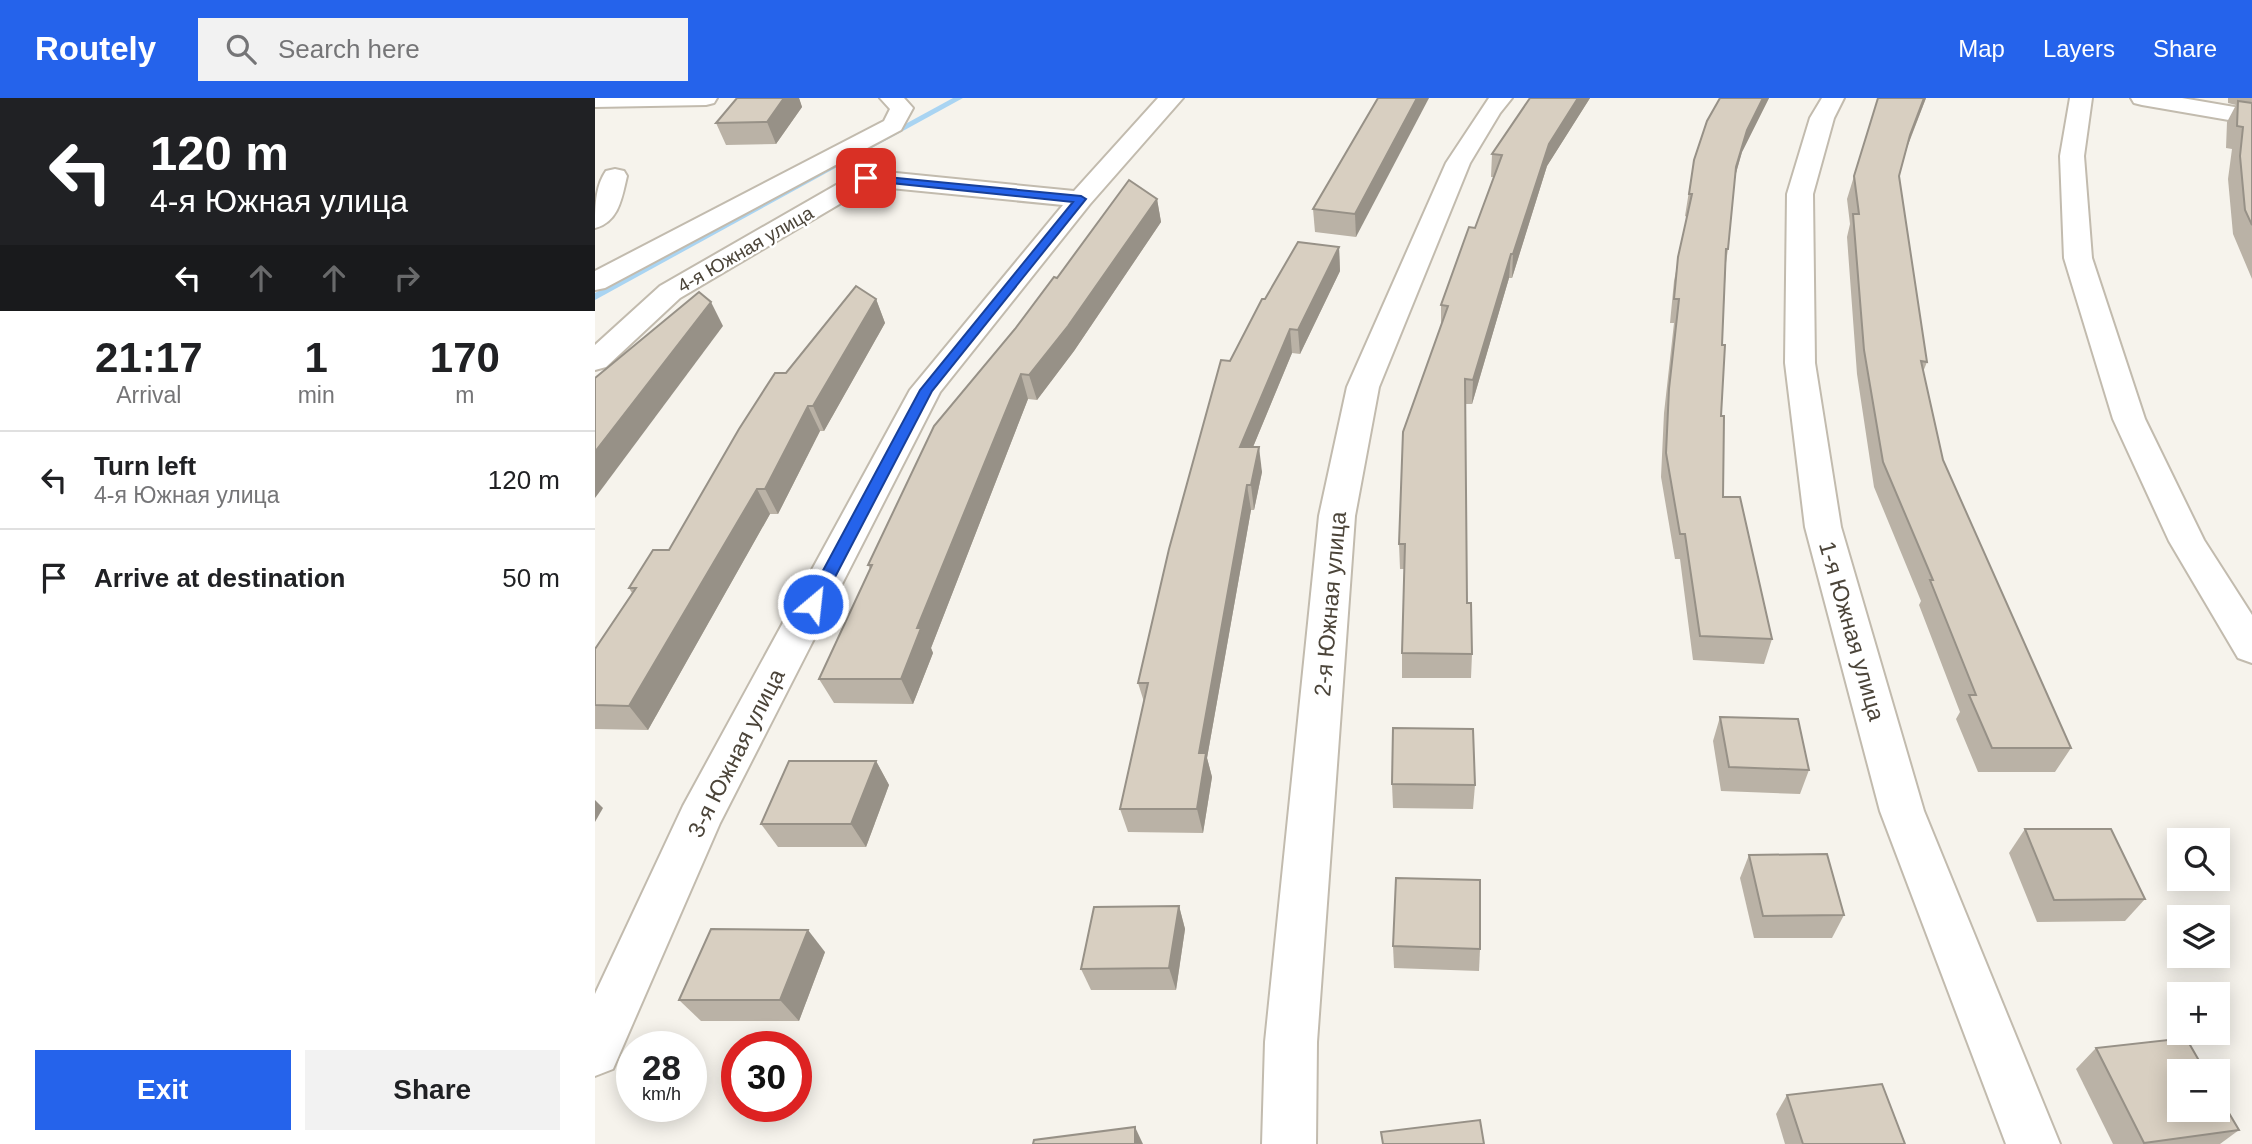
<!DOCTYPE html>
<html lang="en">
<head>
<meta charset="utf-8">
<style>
	:root { --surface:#fff; --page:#f2f2f2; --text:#202124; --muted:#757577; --line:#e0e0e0; --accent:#2563eb }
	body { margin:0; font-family:Arial,sans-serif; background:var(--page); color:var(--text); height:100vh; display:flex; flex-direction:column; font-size:26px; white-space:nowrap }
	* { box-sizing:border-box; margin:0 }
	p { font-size:23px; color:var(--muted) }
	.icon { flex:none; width:38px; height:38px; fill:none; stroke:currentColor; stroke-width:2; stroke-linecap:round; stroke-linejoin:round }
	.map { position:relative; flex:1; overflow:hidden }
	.side { display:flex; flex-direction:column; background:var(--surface); width:595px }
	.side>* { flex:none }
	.top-card { background:#202124; color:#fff; overflow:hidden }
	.controls { position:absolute; left:1572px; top:730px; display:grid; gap:14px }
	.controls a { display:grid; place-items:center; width:63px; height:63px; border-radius:0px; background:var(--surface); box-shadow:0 4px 18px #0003; font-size:35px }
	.speed { position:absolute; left:21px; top:933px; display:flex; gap:14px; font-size:35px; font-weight:700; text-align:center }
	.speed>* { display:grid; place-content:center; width:91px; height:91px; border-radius:50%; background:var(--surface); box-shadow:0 4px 18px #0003; line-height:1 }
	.speed small { font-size:18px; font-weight:400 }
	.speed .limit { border:10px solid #d22; background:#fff; color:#111 }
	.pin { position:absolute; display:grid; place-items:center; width:60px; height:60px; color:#fff; margin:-30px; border-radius:14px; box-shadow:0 4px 10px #0006 }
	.me { position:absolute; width:77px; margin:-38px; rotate:28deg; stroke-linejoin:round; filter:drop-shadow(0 0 5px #0008) }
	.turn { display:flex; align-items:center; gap:24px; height:147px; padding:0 35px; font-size:32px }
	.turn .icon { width:91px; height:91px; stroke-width:2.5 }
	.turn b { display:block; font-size:49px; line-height:60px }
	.lanes { display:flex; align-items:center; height:66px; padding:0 35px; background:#0003; justify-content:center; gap:35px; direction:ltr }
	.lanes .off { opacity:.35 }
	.eta { display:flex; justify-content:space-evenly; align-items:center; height:119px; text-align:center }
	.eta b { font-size:42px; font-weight:700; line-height:49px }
	.primary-button { display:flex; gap:14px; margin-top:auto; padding:14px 35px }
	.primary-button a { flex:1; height:80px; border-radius:0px; background:var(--accent); color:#fff; font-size:28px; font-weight:700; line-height:80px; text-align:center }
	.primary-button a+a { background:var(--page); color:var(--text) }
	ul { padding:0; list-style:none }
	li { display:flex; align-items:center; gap:21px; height:98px; padding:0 35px; border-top:2px solid var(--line) }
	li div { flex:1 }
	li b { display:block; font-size:26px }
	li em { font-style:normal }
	header { display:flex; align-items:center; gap:42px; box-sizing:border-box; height:98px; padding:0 35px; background:var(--accent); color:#fff }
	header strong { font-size:33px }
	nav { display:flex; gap:38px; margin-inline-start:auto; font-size:24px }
	.search { width:490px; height:63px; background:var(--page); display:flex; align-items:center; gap:18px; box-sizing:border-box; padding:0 24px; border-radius:0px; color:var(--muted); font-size:26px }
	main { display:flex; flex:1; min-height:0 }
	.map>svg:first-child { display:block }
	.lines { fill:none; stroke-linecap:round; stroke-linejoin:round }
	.stream { fill:#a9d4f2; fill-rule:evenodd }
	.minor-casing { stroke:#c2bbae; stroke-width:4 }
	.minor { fill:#fff; fill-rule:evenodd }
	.wall { fill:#bab2a6 }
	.shaded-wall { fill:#979187 }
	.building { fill:#d8cfc1; stroke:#979187; stroke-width:2 }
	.route { fill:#2563eb; stroke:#184099; stroke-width:2 }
	.labels { text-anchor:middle; stroke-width:5; stroke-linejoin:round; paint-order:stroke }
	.far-street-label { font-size:19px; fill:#4b4439; stroke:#fff }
	.street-label { font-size:23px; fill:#4b4439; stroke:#fff }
</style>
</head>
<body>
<header>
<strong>Routely</strong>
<div class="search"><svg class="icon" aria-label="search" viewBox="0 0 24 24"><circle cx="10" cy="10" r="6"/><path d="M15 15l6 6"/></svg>Search here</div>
<nav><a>Map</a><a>Layers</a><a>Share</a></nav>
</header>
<main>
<section class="side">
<div class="top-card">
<div class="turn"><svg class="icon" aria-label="left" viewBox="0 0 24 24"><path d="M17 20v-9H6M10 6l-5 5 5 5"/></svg><div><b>120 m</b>4-я Южная улица</div></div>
<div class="lanes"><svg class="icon" aria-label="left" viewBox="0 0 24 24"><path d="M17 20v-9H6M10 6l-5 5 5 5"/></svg><svg class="icon off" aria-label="ahead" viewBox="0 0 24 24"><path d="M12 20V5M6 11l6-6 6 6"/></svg><svg class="icon off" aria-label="ahead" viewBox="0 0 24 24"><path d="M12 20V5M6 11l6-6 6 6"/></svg><svg class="icon off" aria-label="right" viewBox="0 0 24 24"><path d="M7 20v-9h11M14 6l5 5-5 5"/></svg></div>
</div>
<div class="eta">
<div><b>21:17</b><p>Arrival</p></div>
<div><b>1</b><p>min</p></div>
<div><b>170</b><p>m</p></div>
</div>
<ul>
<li><svg class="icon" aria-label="left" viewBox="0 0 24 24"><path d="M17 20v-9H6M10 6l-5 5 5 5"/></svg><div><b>Turn left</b><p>4-я Южная улица</p></div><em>120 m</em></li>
<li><svg class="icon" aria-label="arrive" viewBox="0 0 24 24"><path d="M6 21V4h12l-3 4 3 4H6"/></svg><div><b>Arrive at destination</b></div><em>50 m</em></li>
</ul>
<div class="primary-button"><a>Exit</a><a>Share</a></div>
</section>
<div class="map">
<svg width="1657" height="1046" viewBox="0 0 1657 1046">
	<rect width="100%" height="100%" fill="#f6f3ec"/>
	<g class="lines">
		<polygon class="stream" points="358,0 368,0 0,202 0,195"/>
		<defs>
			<g id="minor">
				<polygon points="0,0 122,0 119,5 111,7 0,9"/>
				<polygon points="285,0 309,0 318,10 306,32 10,190 0,192 0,173 289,23 295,11"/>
				<polygon points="563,0 588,0 495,106 345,294 125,725 18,971 0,978 0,896 88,708 315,292 468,107 275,88 85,200 11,269 0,272 0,247 65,188 262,75 271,72 479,93"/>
				<polygon points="894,0 917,0 905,15 875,65 784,289 760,418 722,944 721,1046 667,1046 670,944 724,418 752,289 851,65"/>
				<polygon points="1227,0 1249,0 1239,20 1218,96 1220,265 1246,429 1329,713 1465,1046 1411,1046 1285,713 1210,429 1190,265 1192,96 1215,20"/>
				<polygon points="1475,0 1497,0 1489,58 1497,160 1550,321 1609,442 1657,517 1657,565 1643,560 1574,443 1518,321 1469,160 1465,58"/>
				<polygon points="1536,0 1587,0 1657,12 1657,26 1547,7 1539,5"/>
				<path d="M20,71L29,73L32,78C27,99 24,124 0,130C0,110 0,89 11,73Z"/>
			</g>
		</defs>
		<use href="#minor" class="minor-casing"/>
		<use href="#minor" class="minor"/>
	</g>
	<g class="wall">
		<polygon points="142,0 204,0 207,9 181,46 131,47 121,25"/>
		<polygon points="783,0 761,139 720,134 718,111"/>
		<polygon points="935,0 995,0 952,68 917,180 914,180 877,306 870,306 872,505 877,556 876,580 807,580 807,555 809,471 805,471 804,446 846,227 846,207 880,130 899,79 896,79 897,56"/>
		<polygon points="1125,0 1174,0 1147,54 1140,79 1133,151 1131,165 1127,247 1126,318 1128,399 1177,541 1169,566 1098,562 1085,461 1080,461 1066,379 1069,315 1079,225 1075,225 1079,183 1092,119 1090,118 1099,62"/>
		<polygon points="1283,0 1331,0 1312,50 1304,78 1332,264 1328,274 1348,362 1476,650 1460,674 1383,674 1361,621 1365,614 1324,507 1326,503 1279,389 1262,276 1252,139 1255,126 1252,101"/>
		<polygon points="1633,0 1657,0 1657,181 1638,136 1633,81 1637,51 1631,50 1632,24 1641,7 1633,5"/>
		<polygon points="562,101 566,124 479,253 442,302 433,301 336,550 338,555 318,606 239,605 224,581 275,471 273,467 420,231 462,180"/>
		<polygon points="744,149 745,173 705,256 697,255 658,349 667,374 659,412 656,412 612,660 617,679 608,735 533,734 525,711 549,604 543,585 635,263 670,201"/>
		<polygon points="281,201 290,225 229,333 225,333 183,416 175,416 53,632 0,631 0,551 37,495 34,490 74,452 191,275"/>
		<polygon points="1125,619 1214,672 1205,696 1126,693 1118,643"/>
		<polygon points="281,663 294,687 271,749 183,749 166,726"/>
		<polygon points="797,686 880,687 878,711 798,710"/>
		<polygon points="1430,731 1550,801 1530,823 1442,824 1414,755"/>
		<polygon points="1154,757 1249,817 1237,840 1159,840 1145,780"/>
		<polygon points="584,808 590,831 581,892 496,892 486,871"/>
		<polygon points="798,848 885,851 884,873 799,870"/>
		<polygon points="230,854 204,923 106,923 84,902"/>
		<polygon points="1501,950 1644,1032 1625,1046 1518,1046 1481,971"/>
		<polygon points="1192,997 1310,1046 1190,1046 1181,1016"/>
	</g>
	<g class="shaded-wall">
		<polygon points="189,0 204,0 207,9 181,46 172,24"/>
		<polygon points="822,0 834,0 761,139 760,116"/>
		<polygon points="983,0 995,0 952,68 917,180 918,156 954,46"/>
		<polygon points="1168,0 1174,0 1147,54 1136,92 1141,69 1152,32"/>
		<polygon points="1329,0 1331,0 1308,59 1315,37"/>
		<polygon points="562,101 566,124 479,253 442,302 434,277"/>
		<polygon points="744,149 745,173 705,256 703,232"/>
		<polygon points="916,156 914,180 877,306 878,282"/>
		<polygon points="281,201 290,225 229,333 218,308"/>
		<polygon points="116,204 128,228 0,400 0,354"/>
		<polygon points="695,231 697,255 648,373 645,349"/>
		<polygon points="426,276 433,301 336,550 338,555 318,606 306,581 322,530"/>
		<polygon points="213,308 225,333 183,416 170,391"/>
		<polygon points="664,349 667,374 659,412 656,387"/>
		<polygon points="652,387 656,412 612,660 617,679 608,735 602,711 604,655"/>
		<polygon points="162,391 175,416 53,632 34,608"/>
		<polygon points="281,663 294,687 271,749 256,726"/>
		<polygon points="0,702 8,710 0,724"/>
		<polygon points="584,808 590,831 581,892 574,870"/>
		<polygon points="213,832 230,854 204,923 185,902"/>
		<polygon points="540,1029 548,1046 540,1046"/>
	</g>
	<g class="building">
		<polygon points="142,0 189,0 172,24 121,25"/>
		<polygon points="783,0 822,0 760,116 718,111"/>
		<polygon points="935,0 983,0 954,46 918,156 916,156 878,282 870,281 872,505 876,505 877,556 807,555 810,446 804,446 808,334 853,208 846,207 874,129 880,130 907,57 897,56"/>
		<polygon points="1125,0 1168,0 1152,32 1141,69 1133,151 1131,151 1127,247 1130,247 1126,318 1129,318 1128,399 1145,399 1177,541 1105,538 1090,436 1085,436 1071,355 1074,291 1084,201 1079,201 1083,159 1097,96 1094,96 1099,62 1112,23"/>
		<polygon points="1283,0 1329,0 1315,37 1304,78 1332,264 1326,263 1348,362 1476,650 1397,650 1374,597 1381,597 1335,482 1338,482 1288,364 1269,252 1258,116 1264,116 1259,78"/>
		<polygon points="1643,3 1657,5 1657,127 1650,112 1645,58 1648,29 1642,28"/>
		<polygon points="534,82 562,101 473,228 434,277 426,276 322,530 326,530 306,581 224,581 277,467 273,467 339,328 420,231 459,179 462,180"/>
		<polygon points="703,144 744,149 703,232 695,231 645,349 664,349 656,387 652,387 604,655 611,655 602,711 525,711 553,585 543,585 574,451 626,262 635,263 667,201 670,201"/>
		<polygon points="261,188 281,201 218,308 213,308 170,391 162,391 34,608 0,607 0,551 41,490 34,490 58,452 74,452 144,331 180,275 191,275"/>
		<polygon points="104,194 116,204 0,354 0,280"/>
		<polygon points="1125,619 1203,621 1214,672 1134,669"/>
		<polygon points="798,630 878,631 880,687 797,686"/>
		<polygon points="194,663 281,663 256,726 166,726"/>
		<polygon points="1430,731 1516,731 1550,801 1459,802"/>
		<polygon points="1232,756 1249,817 1168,818 1154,757"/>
		<polygon points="801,780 885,782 885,851 798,848"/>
		<polygon points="584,808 574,870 486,871 499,809"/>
		<polygon points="116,831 213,832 185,902 84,902"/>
		<polygon points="1591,940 1610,973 1584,973 1584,1012 1622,1012 1622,995 1644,1032 1549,1045 1501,950"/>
		<polygon points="1287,986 1310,1046 1208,1046 1192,997"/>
		<polygon points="885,1022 889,1046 788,1046 786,1034"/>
		<polygon points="540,1029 540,1046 438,1046 439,1042"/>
	</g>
	<polygon class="route" points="271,77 486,98 491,101 337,293 226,506 218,512 210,506 325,292 478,104 267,82 267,78"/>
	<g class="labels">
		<g class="far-street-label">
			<text transform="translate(150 151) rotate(-30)" y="7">4-я Южная улица</text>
		</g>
		<g class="street-label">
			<text transform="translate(735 506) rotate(-85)" y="8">2-я Южная улица</text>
			<text transform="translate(1257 533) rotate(74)" y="8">1-я Южная улица</text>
			<text transform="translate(141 655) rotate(-63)" y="8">3-я Южная улица</text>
		</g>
	</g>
</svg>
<div class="controls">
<a><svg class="icon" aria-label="search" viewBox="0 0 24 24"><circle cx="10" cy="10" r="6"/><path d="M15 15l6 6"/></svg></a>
<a><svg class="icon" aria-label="layers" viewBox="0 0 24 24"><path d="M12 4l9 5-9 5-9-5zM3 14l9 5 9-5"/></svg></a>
<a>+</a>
<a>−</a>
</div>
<div class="speed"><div>28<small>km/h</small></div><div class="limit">30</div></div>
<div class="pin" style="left:271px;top:80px;background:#d93025"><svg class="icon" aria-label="arrive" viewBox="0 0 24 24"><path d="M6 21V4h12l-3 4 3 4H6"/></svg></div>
<svg class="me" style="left:218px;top:506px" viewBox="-20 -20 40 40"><circle r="17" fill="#2563eb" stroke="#fff" stroke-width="3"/><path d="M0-11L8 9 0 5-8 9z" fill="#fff"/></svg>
</div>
</main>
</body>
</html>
